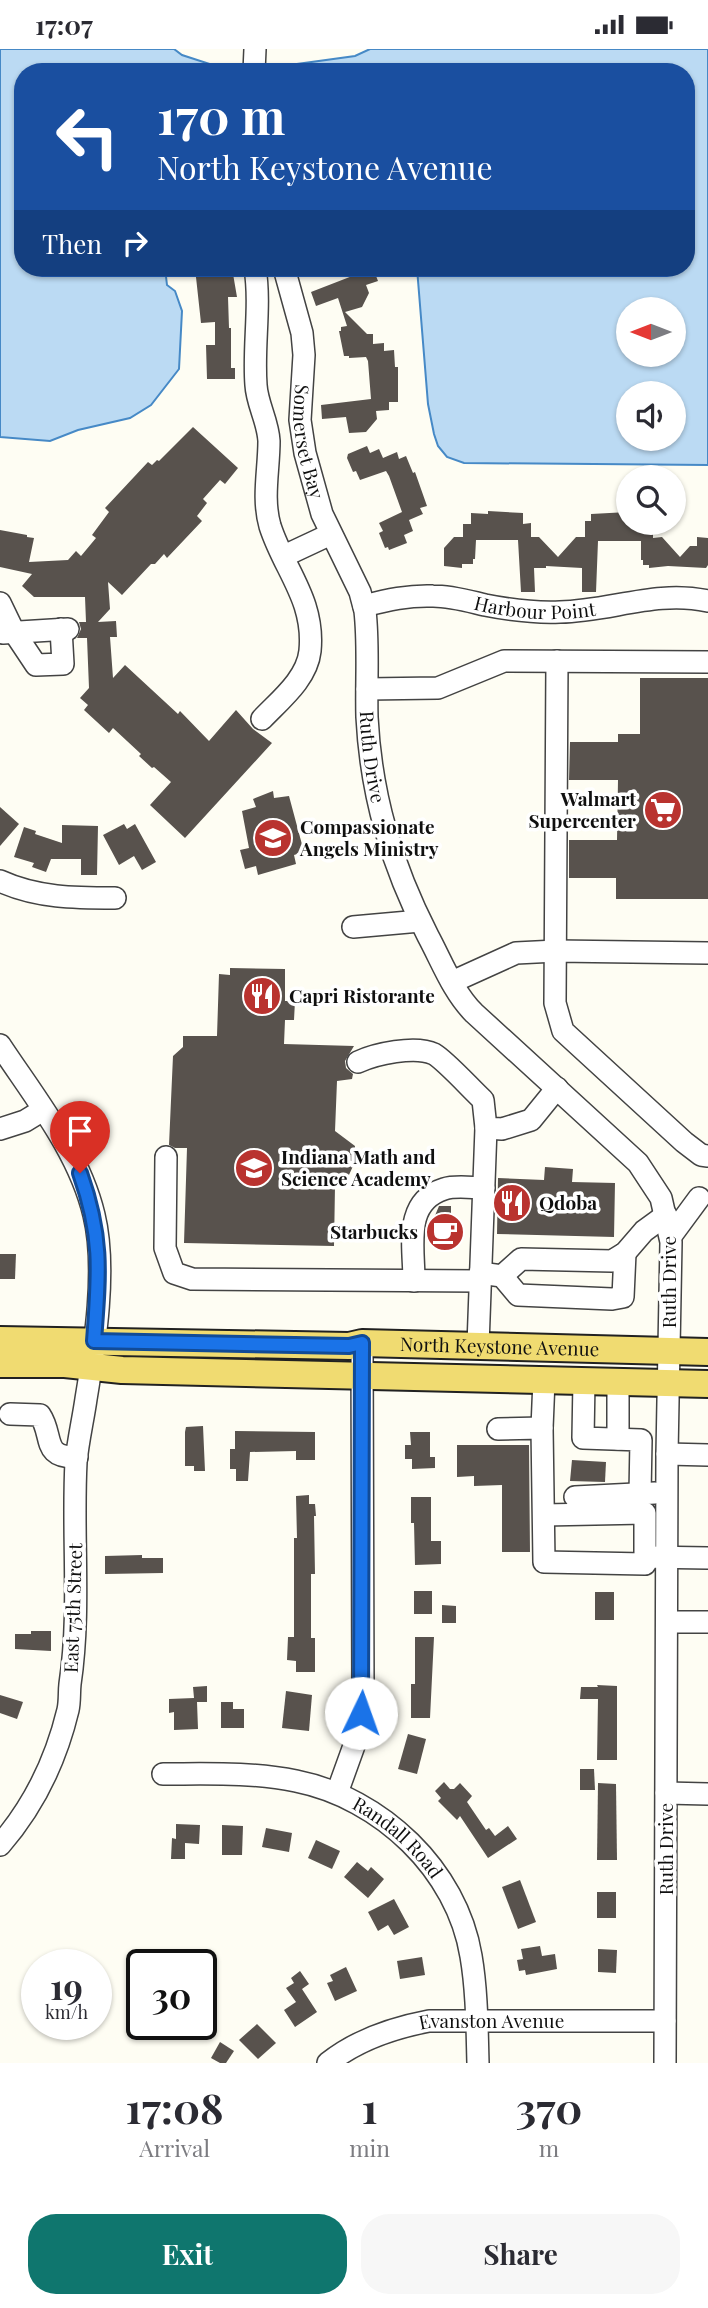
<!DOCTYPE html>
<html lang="en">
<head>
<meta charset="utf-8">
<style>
	:root { --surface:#fff; --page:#f7f7f7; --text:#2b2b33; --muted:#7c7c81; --accent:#0f766e }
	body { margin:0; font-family:"Playfair Display",serif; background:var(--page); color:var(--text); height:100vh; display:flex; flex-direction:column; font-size:26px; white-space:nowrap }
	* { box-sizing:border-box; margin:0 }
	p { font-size:23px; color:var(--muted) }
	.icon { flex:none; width:38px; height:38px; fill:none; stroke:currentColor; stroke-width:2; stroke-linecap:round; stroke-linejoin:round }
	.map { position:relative; height:2014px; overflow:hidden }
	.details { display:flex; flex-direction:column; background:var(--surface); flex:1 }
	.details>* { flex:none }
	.top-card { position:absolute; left:14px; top:14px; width:681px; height:214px; border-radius:28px; box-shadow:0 2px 5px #0004; background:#1a4fa0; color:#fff; overflow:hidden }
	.needle { width:46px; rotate:270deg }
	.controls { position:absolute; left:616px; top:248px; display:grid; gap:14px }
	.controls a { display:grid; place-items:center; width:70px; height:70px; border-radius:50%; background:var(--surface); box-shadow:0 2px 5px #0004; font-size:35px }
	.speed { position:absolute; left:21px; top:1900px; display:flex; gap:14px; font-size:35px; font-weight:700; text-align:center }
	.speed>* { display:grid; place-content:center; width:91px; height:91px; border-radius:50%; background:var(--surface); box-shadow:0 2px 5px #0004; line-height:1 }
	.speed small { font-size:18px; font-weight:400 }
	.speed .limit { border:4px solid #111; border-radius:10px; background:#fff; color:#111 }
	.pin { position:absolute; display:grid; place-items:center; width:60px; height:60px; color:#fff; margin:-72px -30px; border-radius:50% 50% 50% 0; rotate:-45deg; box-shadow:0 0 7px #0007 }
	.pin .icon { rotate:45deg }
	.me { position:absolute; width:77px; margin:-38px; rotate:3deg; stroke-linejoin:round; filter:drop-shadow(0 0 5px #0008) }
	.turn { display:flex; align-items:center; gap:24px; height:147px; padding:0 28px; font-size:32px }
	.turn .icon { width:91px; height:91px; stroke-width:2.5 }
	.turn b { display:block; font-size:49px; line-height:60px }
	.then { display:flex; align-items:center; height:66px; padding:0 28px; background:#0003; gap:14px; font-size:26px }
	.eta { display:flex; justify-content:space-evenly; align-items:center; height:119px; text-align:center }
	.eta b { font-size:42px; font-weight:700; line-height:49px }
	.cta { display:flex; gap:14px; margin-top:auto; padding:14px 28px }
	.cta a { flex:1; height:80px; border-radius:28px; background:var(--accent); color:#fff; font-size:28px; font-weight:700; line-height:80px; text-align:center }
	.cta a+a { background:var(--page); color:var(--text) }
	.status { display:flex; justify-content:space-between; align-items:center; height:49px; padding:0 35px; background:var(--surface); direction:ltr }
	.status svg { height:19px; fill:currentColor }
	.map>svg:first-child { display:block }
	.water { fill:#bbdaf3; stroke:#4689c6; stroke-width:2; fill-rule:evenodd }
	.building { fill:#58524d }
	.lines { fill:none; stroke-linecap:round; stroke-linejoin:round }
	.minor-casing { stroke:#434343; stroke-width:24 }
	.major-casing { stroke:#212121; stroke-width:30 }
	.minor { stroke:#fff; stroke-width:21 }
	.major { stroke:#f0db71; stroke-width:26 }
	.route-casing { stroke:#114b97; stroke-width:18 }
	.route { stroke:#1a73e8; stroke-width:12 }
	.labels { text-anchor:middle; stroke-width:7; stroke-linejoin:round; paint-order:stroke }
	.street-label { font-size:19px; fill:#101010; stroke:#fff }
	.poi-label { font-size:19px; font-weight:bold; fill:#101010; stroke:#fff; text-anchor:start }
</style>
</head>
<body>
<div class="status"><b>17:07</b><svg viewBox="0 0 49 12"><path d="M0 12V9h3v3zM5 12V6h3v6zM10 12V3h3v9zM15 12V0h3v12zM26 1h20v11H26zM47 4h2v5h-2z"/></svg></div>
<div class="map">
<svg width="708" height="2014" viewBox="0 0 708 2014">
	<rect width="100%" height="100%" fill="#fefdf3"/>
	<g class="water">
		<polygon points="0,0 174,0 182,6 216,17 219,23 23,23 23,219 165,219 167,236 175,242 182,262 179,320 151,356 130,369 78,381 50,392 0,388"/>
		<path d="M370,0H708V416L464,414L447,408L438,397L434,385L428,355L417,219H686V23H263L287,21L297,15L355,7ZM628,261H674V306H628ZM628,345H674V390H628Z"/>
	</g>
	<g class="building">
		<polygon points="195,219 232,219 237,248 228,248 229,279 231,279 231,319 235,319 235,330 207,330 206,296 215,296 215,273 201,274"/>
		<polygon points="357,219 373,219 378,232 366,236 369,244 362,258 345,263 367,285 373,285 373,295 384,294 384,302 394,301 395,318 398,318 398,353 389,353 389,361 376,362 377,370 366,383 349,384 346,368 322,370 321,356 371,350 368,312 366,308 349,309 349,307 344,307 339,282 341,282 341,278 347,277 338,249 316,257 311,243 360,224"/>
		<polygon points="193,378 238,419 225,435 220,431 203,450 207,454 197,467 202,472 167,509 164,505 155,515 151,515 122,546 108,533 110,560 98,573 116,572 117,588 110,588 113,629 125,616 178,665 180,662 209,692 236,661 253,680 272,694 185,789 150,756 171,733 154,718 152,719 139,707 141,705 113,679 109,684 84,661 88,656 80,649 89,639 87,589 77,589 81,580 79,573 86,573 85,548 34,548 22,537 32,525 0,518 0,481 27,486 27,488 34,489 29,513 68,511 76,502 81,507 96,489 92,486 109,463 105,459 148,413 152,416 157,411 159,412"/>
		<polygon points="367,397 370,404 379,400 383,409 397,403 399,410 406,407 413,424 415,423 427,457 420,459 423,465 409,471 413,482 404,486 407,494 389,501 388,498 385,499 379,484 383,482 379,474 402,463 389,427 386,422 360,431 356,422 353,423 347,409 348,405"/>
		<polygon points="488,462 523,464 523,475 531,474 531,488 539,488 558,508 576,488 585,488 585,472 591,472 591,465 628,463 628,474 653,474 653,489 662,488 680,508 690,497 697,497 697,488 708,489 708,516 706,519 668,517 649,519 649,516 643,516 643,511 641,511 641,492 598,492 596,543 582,543 582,519 546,517 546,519 534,519 535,543 521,543 518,491 476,491 475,510 473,510 473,515 462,515 462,519 444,517 444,499 454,488 463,488 463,475 471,475 471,464 488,465"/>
		<polygon points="640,629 708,629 708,850 616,850 616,829 569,829 569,791 617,791 618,731 569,731 570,693 618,693 618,685 640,685"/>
		<polygon points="273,742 274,749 289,747 304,803 294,806 296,815 258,826 256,817 245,820 240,801 249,799 242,762 256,758 253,750"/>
		<polygon points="0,758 19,775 0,797"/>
		<polygon points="124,775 127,780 135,775 156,813 142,821 134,807 119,816 103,786"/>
		<polygon points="62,776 98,777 97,826 81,826 81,810 51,810 46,823 32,818 34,814 14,808 24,778 36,782 35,785 62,794"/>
		<polygon points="230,919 285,920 285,952 295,952 294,971 285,971 284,995 354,997 345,1012 346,1019 353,1025 352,1030 337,1032 335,1082 355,1097 354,1115 348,1128 335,1137 334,1197 184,1194 187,1099 175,1099 169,1096 173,1007 183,998 183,987 217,987 219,925 230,926"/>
		<polygon points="545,1118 573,1120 572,1133 615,1134 614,1188 497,1185 498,1129 544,1131"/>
		<polygon points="439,1157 451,1157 451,1173 456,1173 455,1200 438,1199 438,1194 433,1194 434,1169"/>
		<polygon points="0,1205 16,1205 15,1230 0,1230"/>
		<polygon points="203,1377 205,1422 194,1422 194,1417 185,1417 185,1383 186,1378"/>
		<polygon points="235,1382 315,1383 315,1411 296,1411 296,1402 250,1403 248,1432 236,1432 236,1420 230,1420 230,1400 235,1400"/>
		<polygon points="410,1383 430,1383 430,1408 435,1408 435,1419 412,1420 412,1410 405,1410 405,1396 411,1396"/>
		<polygon points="457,1396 529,1396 530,1503 502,1503 502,1436 474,1437 474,1427 457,1428"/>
		<polygon points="572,1411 606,1413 605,1433 570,1432"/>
		<polygon points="309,1446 309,1455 315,1455 316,1467 314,1467 315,1525 311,1525 311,1589 315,1589 315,1623 296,1623 296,1612 287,1611 288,1588 294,1588 294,1489 297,1489 296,1447"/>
		<polygon points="411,1448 431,1448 431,1492 441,1492 441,1515 415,1516 414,1474 411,1474"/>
		<polygon points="142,1506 142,1509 163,1509 163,1524 105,1525 105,1507"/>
		<rect x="414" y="1542" width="18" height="23"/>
		<rect x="595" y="1543" width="19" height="28"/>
		<polygon points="442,1556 456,1557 456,1574 442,1574"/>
		<polygon points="31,1582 51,1582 51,1602 15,1600 15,1585 31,1585"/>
		<polygon points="415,1588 434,1588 430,1669 411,1669 411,1635 415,1635"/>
		<polygon points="597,1636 617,1637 617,1711 597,1711 598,1650 580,1650 581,1638 598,1638"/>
		<polygon points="207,1637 207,1653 197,1653 198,1680 174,1681 174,1663 169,1664 169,1650 194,1649 193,1638"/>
		<polygon points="286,1642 312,1646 309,1682 282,1679"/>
		<polygon points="0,1646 23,1653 17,1670 0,1664"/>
		<polygon points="221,1653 233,1653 233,1660 244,1660 244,1679 221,1679"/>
		<polygon points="408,1685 426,1690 417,1725 398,1720"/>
		<polygon points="580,1720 594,1720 595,1741 580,1741"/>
		<polygon points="444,1733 450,1740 454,1740 460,1734 472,1747 467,1753 486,1781 489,1779 495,1787 508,1777 517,1790 488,1809 460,1767 457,1771 438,1752 441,1749 435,1742"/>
		<polygon points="598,1734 616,1735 617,1811 597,1811"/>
		<polygon points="176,1775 200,1776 199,1795 185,1794 185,1810 171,1810 172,1789 176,1790"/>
		<polygon points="222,1776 243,1777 242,1806 222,1806"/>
		<polygon points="266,1779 292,1784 289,1803 262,1798"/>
		<polygon points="316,1791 340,1802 332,1820 308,1809"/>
		<polygon points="357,1813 368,1822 371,1818 384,1830 368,1849 344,1828"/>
		<polygon points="520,1831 536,1873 518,1880 502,1838"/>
		<rect x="597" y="1843" width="19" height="26"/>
		<polygon points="394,1850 409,1878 394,1886 388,1876 378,1882 368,1863"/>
		<polygon points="540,1897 542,1907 555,1905 557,1920 526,1926 525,1921 519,1922 517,1911 523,1910 521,1900"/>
		<polygon points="598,1900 617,1901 616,1924 598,1923"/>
		<polygon points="422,1908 425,1926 400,1930 397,1912"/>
		<polygon points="346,1918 357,1942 335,1952 327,1934 333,1932 330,1926"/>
		<polygon points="300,1922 309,1935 302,1940 317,1963 295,1978 284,1961 296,1953 286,1939 294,1934 291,1929"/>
		<polygon points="257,1975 276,1994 258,2010 239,1991"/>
		<polygon points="220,1993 234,2002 226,2014 220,2014 211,2009"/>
	</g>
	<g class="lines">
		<defs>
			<g id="minor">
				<polyline points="254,23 255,0"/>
				<path d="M255,219C261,257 253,297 256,336C257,355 268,372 269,392C269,421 262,449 270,477C284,521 315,551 310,602C307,630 280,651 262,670"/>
				<path id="s1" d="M284,219L302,284L304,306L300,371L305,404L322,465L360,543L365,562C369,597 366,633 367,668C371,747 392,817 428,887C442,913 453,943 474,964L638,1114L661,1149L671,1193L667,1405L665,2014"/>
				<polyline points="284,507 331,485"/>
				<polyline points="0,554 14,583 36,616 63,615 61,580"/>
				<path id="s2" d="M364,557C387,551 409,546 433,547C451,547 468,552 485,556C510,561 535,564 560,563C611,562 656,541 708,552"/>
				<polyline points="3,584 68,580"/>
				<polyline points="557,612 555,954 563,982 684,1093 701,1106 708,1107"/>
				<polyline points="367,640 438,639 504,612 708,613"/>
				<path d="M0,832C37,849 75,849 115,849"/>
				<polyline points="353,878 420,872"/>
				<polyline points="452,933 516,904 556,902 708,904"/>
				<path d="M0,996C35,1049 79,1103 94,1166C107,1219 95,1296 86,1350C83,1371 78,1392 76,1413C72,1487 81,1561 70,1635C69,1644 70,1652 68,1661C56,1711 33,1758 0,1796"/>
				<path d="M358,1013C375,1005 415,996 434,1005C446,1012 471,1040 483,1051L486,1079L502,1080L531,1071L557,1039"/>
				<polyline points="0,1080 25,1072 43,1061"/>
				<polyline points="166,1108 165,1199 174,1224 192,1230 480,1232"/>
				<polyline points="671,1187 699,1149"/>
				<polyline points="480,1224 502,1227 518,1246 612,1250 623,1248 625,1204"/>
				<polyline points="502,1227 521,1210 612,1212 625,1204 644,1182 666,1166"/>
				<path d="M414,1232C414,1198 403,1153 444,1140C456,1136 472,1139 484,1139"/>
				<polyline points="478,1296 486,1079"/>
				<polyline points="584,1332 583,1389 641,1391 640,1445"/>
				<path d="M10,1365L40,1366C54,1387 41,1409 77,1408"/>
				<polyline points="542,1379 544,1331"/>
				<polyline points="498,1380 542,1379 544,1513 645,1515 645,1508 708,1509"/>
				<polyline points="618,1390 618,1333"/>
				<polyline points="667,1405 708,1406"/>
				<polyline points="575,1448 655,1444"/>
				<polyline points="544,1466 645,1464 645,1508"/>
				<polyline points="667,1573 708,1573"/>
				<path id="s3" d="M163,1725C207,1725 253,1723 296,1732C381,1749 457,1821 471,1907C477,1942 477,1979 478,2014"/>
				<polyline points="337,1744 355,1694 363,1647 362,1294"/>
				<polyline points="666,1744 708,1745"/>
				<path id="s4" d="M328,2014C357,1991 392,1979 429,1972H665"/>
			</g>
			<g id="major">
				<path id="s5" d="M0,1291L349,1297L362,1294L708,1303"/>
				<polyline points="0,1315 65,1315 122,1321 708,1335"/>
			</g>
		</defs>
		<use href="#minor" class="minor-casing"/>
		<use href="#major" class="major-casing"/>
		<use href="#minor" class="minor"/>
		<use href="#major" class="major"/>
	</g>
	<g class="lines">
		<defs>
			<path id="route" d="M80,1124C103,1189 99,1225 94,1292L349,1297L362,1294L361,1664"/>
		</defs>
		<use href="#route" class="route-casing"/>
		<use href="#route" class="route"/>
	</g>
	<defs>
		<symbol id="supermarket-disc" viewBox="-11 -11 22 22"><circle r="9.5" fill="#b9332f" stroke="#fff"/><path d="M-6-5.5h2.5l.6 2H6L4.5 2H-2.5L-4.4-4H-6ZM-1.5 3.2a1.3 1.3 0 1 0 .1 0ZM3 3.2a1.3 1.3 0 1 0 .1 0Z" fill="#fff"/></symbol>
		<symbol id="school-disc" viewBox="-11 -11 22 22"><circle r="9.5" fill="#b9332f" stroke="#fff"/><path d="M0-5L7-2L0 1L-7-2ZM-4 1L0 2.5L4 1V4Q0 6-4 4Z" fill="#fff"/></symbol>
		<symbol id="restaurant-disc" viewBox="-11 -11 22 22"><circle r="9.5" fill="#b9332f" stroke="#fff"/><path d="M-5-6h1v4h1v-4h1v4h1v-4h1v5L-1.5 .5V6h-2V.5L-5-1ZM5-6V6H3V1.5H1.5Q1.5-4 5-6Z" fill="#fff"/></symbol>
		<symbol id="cafe-disc" viewBox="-11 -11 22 22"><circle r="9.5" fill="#b9332f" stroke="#fff"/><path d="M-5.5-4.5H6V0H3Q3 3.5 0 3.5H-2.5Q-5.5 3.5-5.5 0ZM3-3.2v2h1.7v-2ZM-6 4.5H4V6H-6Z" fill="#fff"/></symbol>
	</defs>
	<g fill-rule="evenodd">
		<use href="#supermarket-disc" x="641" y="739" width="44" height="44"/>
		<use href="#school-disc" x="251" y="767" width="44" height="44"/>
		<use href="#restaurant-disc" x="240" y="925" width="44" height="44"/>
		<use href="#school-disc" x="232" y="1097" width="44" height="44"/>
		<use href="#restaurant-disc" x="490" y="1132" width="44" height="44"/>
		<use href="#cafe-disc" x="423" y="1161" width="44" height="44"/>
	</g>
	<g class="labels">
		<g class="street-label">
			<text dy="7" stroke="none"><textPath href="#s1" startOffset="177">Somerset Bay</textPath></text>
			<text dy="7" stroke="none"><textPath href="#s2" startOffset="173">Harbour Point</textPath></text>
			<text dy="7" stroke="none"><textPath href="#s1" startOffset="504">Ruth Drive</textPath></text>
			<text transform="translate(669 1233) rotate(-90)" y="7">Ruth Drive</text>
			<text dy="7" stroke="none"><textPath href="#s5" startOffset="500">North Keystone Avenue</textPath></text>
			<text transform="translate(73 1559) rotate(-88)" y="7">East 75th Street</text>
			<text dy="7" stroke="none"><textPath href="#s3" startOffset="252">Randall Road</textPath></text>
			<text transform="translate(666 1800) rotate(-90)" y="7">Ruth Drive</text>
			<text dy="7" stroke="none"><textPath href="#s4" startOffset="173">Evanston Avenue</textPath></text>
		</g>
		<g class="poi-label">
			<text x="636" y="757" text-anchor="end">Walmart<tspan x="636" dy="22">Supercenter</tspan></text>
			<text x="300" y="785">Compassionate<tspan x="300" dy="22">Angels Ministry</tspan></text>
			<text x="289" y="954">Capri Ristorante</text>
			<text x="281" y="1115">Indiana Math and<tspan x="281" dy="22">Science Academy</tspan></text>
			<text x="539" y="1161">Qdoba</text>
			<text x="418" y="1190" text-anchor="end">Starbucks</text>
		</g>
	</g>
</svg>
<div class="controls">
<a><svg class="needle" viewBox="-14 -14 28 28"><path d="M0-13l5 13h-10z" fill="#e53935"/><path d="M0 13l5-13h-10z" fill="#7c7c81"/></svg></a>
<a><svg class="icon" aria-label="sound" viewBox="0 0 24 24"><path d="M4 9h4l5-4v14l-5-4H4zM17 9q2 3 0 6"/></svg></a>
<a><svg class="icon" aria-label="search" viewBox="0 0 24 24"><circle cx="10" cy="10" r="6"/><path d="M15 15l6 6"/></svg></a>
</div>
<div class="speed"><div>19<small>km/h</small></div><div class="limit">30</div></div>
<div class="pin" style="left:80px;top:1124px;background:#d93025"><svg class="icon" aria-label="arrive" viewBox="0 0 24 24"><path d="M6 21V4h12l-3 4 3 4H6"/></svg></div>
<svg class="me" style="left:361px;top:1664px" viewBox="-20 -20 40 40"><circle r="19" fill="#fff"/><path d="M0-13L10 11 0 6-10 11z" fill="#1a73e8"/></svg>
<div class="top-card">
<div class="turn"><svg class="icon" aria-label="left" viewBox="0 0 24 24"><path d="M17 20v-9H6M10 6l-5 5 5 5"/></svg><div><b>170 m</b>North Keystone Avenue</div></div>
<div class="then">Then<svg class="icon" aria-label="right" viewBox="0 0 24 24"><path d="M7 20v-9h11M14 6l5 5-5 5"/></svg></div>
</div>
</div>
<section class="details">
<div class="eta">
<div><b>17:08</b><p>Arrival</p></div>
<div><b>1</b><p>min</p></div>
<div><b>370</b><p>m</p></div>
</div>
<div class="cta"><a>Exit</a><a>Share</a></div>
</section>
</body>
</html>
